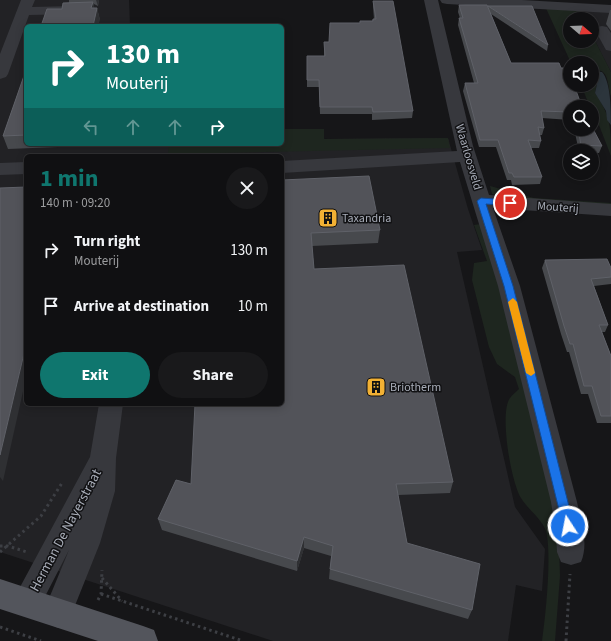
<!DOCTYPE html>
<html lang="en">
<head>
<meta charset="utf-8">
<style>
	:root { --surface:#101012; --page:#19191b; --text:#f1f3f6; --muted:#9c9d9f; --line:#303032; --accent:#0f766e }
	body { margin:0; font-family:"Source Sans 3",sans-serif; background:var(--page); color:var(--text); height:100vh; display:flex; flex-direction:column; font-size:15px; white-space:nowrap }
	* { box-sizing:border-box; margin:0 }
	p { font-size:13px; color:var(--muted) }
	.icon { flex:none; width:22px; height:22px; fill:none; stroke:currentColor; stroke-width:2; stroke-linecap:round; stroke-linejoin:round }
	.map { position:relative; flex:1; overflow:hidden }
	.drawer { position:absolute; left:24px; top:154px; width:260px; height:252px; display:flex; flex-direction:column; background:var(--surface); border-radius:6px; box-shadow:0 2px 10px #0003,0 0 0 1px var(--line) }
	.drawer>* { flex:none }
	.guide { position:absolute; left:24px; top:24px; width:260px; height:122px; border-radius:6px; box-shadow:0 2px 10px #0003,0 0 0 1px var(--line); background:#0f766e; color:#fff; overflow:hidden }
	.needle { width:26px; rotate:109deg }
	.fabs { position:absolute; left:563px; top:12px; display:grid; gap:8px }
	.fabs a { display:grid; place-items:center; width:36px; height:36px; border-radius:50%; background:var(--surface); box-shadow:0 2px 10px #0003,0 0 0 1px var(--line); font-size:20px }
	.pin { position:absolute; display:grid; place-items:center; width:34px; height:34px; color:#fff; margin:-17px; border:2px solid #fff; border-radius:50%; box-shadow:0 1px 4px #0007 }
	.me { position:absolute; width:44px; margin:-22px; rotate:349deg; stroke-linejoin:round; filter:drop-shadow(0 0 3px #0008) }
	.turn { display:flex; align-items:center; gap:14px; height:84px; padding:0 16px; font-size:18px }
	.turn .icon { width:52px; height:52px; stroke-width:2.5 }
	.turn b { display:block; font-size:28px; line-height:34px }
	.lanes { display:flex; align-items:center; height:38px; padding:0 16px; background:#0003; justify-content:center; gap:20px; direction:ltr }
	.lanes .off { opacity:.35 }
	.round { display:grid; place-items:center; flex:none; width:42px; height:42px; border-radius:21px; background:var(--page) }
	.summary { display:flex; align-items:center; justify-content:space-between; height:68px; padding:0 16px }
	h1 { font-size:24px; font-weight:700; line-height:30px; color:var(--accent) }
	.primary-button { display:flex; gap:8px; margin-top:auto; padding:8px 16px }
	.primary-button a { flex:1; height:46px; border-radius:24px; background:var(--accent); color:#fff; font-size:16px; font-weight:700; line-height:46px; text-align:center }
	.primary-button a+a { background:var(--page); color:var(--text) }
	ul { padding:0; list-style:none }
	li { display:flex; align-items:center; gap:12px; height:56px; padding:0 16px }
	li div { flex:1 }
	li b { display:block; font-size:15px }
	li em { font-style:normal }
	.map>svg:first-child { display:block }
	.built { fill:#222225; fill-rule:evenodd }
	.green { fill:#1e261f }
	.water { fill:#2c353c }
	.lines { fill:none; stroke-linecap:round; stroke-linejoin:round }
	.path { stroke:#3d3f44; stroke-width:3; stroke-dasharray:2.5 3.5; stroke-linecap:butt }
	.minor { fill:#37383d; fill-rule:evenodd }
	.major { fill:#53555c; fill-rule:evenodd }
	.wall { fill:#47494d }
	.shaded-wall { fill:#2f3033 }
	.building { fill:#525359; stroke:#5f6168 }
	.route { fill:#1a73e8; stroke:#114b97 }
	.slow { fill:#f59e0b }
	.labels { text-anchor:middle; stroke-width:3; stroke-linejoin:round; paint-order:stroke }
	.street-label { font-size:12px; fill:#a8adb8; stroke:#111113 }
	.poi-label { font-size:12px; fill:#a8adb8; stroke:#111113; text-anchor:start }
	.near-street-label { font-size:14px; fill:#a8adb8; stroke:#111113 }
</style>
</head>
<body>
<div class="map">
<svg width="611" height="641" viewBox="0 0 611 641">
	<rect width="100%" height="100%" fill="#161618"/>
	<g class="built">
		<path d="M0,0H129L130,26H26V144H282V129H324V139L448,138L468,209L482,250L457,252L515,507L545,549L542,591L516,585L508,641H273L0,552ZM26,156H282V404H26Z"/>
		<polygon points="578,8 611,10 611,72 592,35 592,19 584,19"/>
	</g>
	<g class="green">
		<path d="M545,6L578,8L584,19H570V41H592V35L611,72V96C607,86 610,66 592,71V63H571Z"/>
		<path d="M592,79L597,84L595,93C611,116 611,129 611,156L592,107H590L581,85H592Z"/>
		<polygon points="282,129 324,129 324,139 448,138 450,148 168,154 169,144 282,144"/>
		<polygon points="490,186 534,198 611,203 611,205 502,197 492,194"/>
		<path d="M481,224L495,264L553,499L559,546L560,576L555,641H542C546,612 551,563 547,535C545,521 528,510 521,498C511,482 499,413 510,398C512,395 516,392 519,389L515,377L497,364L489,347L472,280L474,263L487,261L474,225Z"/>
	</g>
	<path class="water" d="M592,71L602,72C611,82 611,111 611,125L607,120L606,111L595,93L597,84L592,79Z"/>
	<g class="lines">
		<g class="path">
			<polyline points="0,546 8,546 27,552"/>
			<polyline points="0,552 41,516 62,483"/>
			<polyline points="102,578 122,601"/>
			<polyline points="101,594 243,641"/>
			<polyline points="98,600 101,594 102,570"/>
			<polyline points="0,627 41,641"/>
			<polyline points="566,641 570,574"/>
		</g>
		<g class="minor">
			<polygon points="21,0 35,0 32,7 76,6 81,7 83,10 81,13 76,14 29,15 8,74 6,77 0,79 0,54"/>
			<path d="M424,0H438L473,146L489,195L611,204V216L493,208L520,286L577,502C581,521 589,543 581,562L571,565L561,562L557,552L556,534L551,502L498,286L460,162L282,173V161L457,151Z"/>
			<polygon points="440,0 522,0 611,5 611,13 447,4 442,3"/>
			<polygon points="602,26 607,27 611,33 611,51 606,50 595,30 597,27"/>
			<polygon points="26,162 26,174 0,175 0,163"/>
			<polygon points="99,404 123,404 116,458 115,491 100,543 68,623 58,628 48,623 43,613 69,550 37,612 27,617 17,612 12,602 90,457"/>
		</g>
		<polygon class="major" points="0,579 143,626 154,630 158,641 98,641 0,609"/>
	</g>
	<g class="wall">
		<polygon points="69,0 99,0 98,6 94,4 94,8 97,8 100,20 62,9 69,3"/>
		<polygon points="373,1 413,111 412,118 372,120 372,114 320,114 319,87 307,87 307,56 324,56 324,42 329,42 360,23 372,21 373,19 374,19 373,7"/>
		<polygon points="459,5 488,6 548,45 547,51 491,14 511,63 570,107 570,120 542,118 544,128 542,135 539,135 541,141 539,148 531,148 542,177 540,184 512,185 511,180 507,180 496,147 479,147 463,91 465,83 474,83 458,25 459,18 460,18 458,12"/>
		<polygon points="610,10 611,10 611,31 606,24"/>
		<polygon points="26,70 26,144 132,144 8,149 3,136"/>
		<polygon points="574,129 592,129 602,146 599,153 592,153 592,151 579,151"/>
		<polygon points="282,180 380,230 378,243 312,246 314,269 453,482 450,493 398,495 407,543 472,610 468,619 329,579 331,556 304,548 297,571 162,530 158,519 191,484"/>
		<polygon points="545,260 611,268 611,284 594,286 608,325 605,332 602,332 611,356 611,423 597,423 588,394 581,394 569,352 567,352 561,334 542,268"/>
	</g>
	<g class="shaded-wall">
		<polygon points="96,0 99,0 98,6"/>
		<polygon points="93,2 96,14 91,8"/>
		<polygon points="97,8 100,20 98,26 93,26"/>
		<polygon points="26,345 26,378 3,481 0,477 0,455"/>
		<polygon points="304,537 304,548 297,571 297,561"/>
	</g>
	<g class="building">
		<polygon points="373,1 393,1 413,111 373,112 372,107 320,107 319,80 307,80 307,56 325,56 324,42 329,42 330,23 360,23 360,21 373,21 373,19 376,19"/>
		<polygon points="93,2 91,8 97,8 93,26 41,26 47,9 62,9 63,3"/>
		<polygon points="459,5 487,5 511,63 559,63 561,68 567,68 570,75 570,85 574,85 582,107 570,107 570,112 541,111 544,128 538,127 541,141 528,140 542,177 514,177 512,173 509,173 498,140 480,140 465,83 478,83 459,18 463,18"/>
		<polygon points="488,6 532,6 548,45"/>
		<polygon points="26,70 26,135 3,136"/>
		<polygon points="592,127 602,146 581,145 578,129 592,129"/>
		<polygon points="369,176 380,230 311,233 314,269 404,265 453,482 396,484 407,543 480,564 472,610 330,569 333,546 304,537 297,561 158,519 176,480 191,484 195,404 282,404 282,180"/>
		<polygon points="26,187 26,345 0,455 0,188"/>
		<polygon points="607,259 611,268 611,277 591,279 608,325 599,325 611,356 611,416 601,416 592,386 584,386 573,344 570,344 564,326 545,260"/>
	</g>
	<polygon class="route" points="481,198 510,200 514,203 510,206 486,204 513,286 574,526 572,529 568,531 564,529 563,526 504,286 477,201"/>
	<polygon class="slow" points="513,298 517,302 535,373 531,376 526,373 508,302"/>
	<defs>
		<symbol id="building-square" viewBox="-11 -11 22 22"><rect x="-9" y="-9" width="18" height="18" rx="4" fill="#f2b134" stroke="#111113"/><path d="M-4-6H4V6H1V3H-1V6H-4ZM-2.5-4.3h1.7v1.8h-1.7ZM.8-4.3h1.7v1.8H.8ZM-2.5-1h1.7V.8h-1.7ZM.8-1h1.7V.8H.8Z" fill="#111"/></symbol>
	</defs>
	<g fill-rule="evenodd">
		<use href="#building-square" x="317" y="207" width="22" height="22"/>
		<use href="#building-square" x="365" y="376" width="22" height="22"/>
	</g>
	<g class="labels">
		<g class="street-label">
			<text transform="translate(469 157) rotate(74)" y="4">Waarloosveld</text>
			<text transform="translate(558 207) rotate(4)" y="4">Mouterij</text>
		</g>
		<g class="poi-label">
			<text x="342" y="222">Taxandria</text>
			<text x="390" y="391">Briotherm</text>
		</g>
		<g class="near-street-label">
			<text transform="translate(65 530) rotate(-62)" y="5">Herman De Nayerstraat</text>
		</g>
	</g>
</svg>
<div class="fabs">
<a><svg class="needle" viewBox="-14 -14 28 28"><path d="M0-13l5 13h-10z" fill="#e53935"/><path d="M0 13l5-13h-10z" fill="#9c9d9f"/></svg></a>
<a><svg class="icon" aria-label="sound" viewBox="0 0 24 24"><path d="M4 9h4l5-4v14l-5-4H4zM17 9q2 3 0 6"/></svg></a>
<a><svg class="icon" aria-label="search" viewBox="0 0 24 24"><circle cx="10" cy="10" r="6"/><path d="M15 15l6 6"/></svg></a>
<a><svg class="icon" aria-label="layers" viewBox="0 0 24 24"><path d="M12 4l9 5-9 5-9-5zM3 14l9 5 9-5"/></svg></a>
</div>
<div class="pin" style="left:510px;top:203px;background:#d93025"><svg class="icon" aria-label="arrive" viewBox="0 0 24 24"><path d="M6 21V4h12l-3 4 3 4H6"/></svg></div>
<svg class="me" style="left:568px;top:526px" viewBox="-20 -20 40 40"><circle r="17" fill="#1a73e8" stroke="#fff" stroke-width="3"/><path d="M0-11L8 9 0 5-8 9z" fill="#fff"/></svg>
<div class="guide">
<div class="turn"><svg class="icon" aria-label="right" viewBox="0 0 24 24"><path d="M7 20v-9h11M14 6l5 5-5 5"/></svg><div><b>130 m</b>Mouterij</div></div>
<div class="lanes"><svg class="icon off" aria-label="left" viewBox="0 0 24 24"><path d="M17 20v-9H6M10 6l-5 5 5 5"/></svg><svg class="icon off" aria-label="ahead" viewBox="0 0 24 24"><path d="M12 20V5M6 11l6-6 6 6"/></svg><svg class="icon off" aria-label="ahead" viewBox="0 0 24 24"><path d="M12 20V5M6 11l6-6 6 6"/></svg><svg class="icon" aria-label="right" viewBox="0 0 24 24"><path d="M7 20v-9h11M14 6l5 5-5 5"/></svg></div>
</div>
<section class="drawer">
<div class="summary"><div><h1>1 min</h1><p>140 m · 09:20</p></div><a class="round"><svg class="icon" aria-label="close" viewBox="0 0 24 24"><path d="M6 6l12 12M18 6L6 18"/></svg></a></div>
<ul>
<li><svg class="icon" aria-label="right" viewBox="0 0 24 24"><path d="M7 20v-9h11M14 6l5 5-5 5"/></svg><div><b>Turn right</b><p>Mouterij</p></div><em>130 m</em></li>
<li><svg class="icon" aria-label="arrive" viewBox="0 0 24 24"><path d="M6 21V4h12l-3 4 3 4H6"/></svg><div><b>Arrive at destination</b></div><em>10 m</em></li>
</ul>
<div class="primary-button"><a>Exit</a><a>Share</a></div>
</section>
</div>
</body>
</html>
